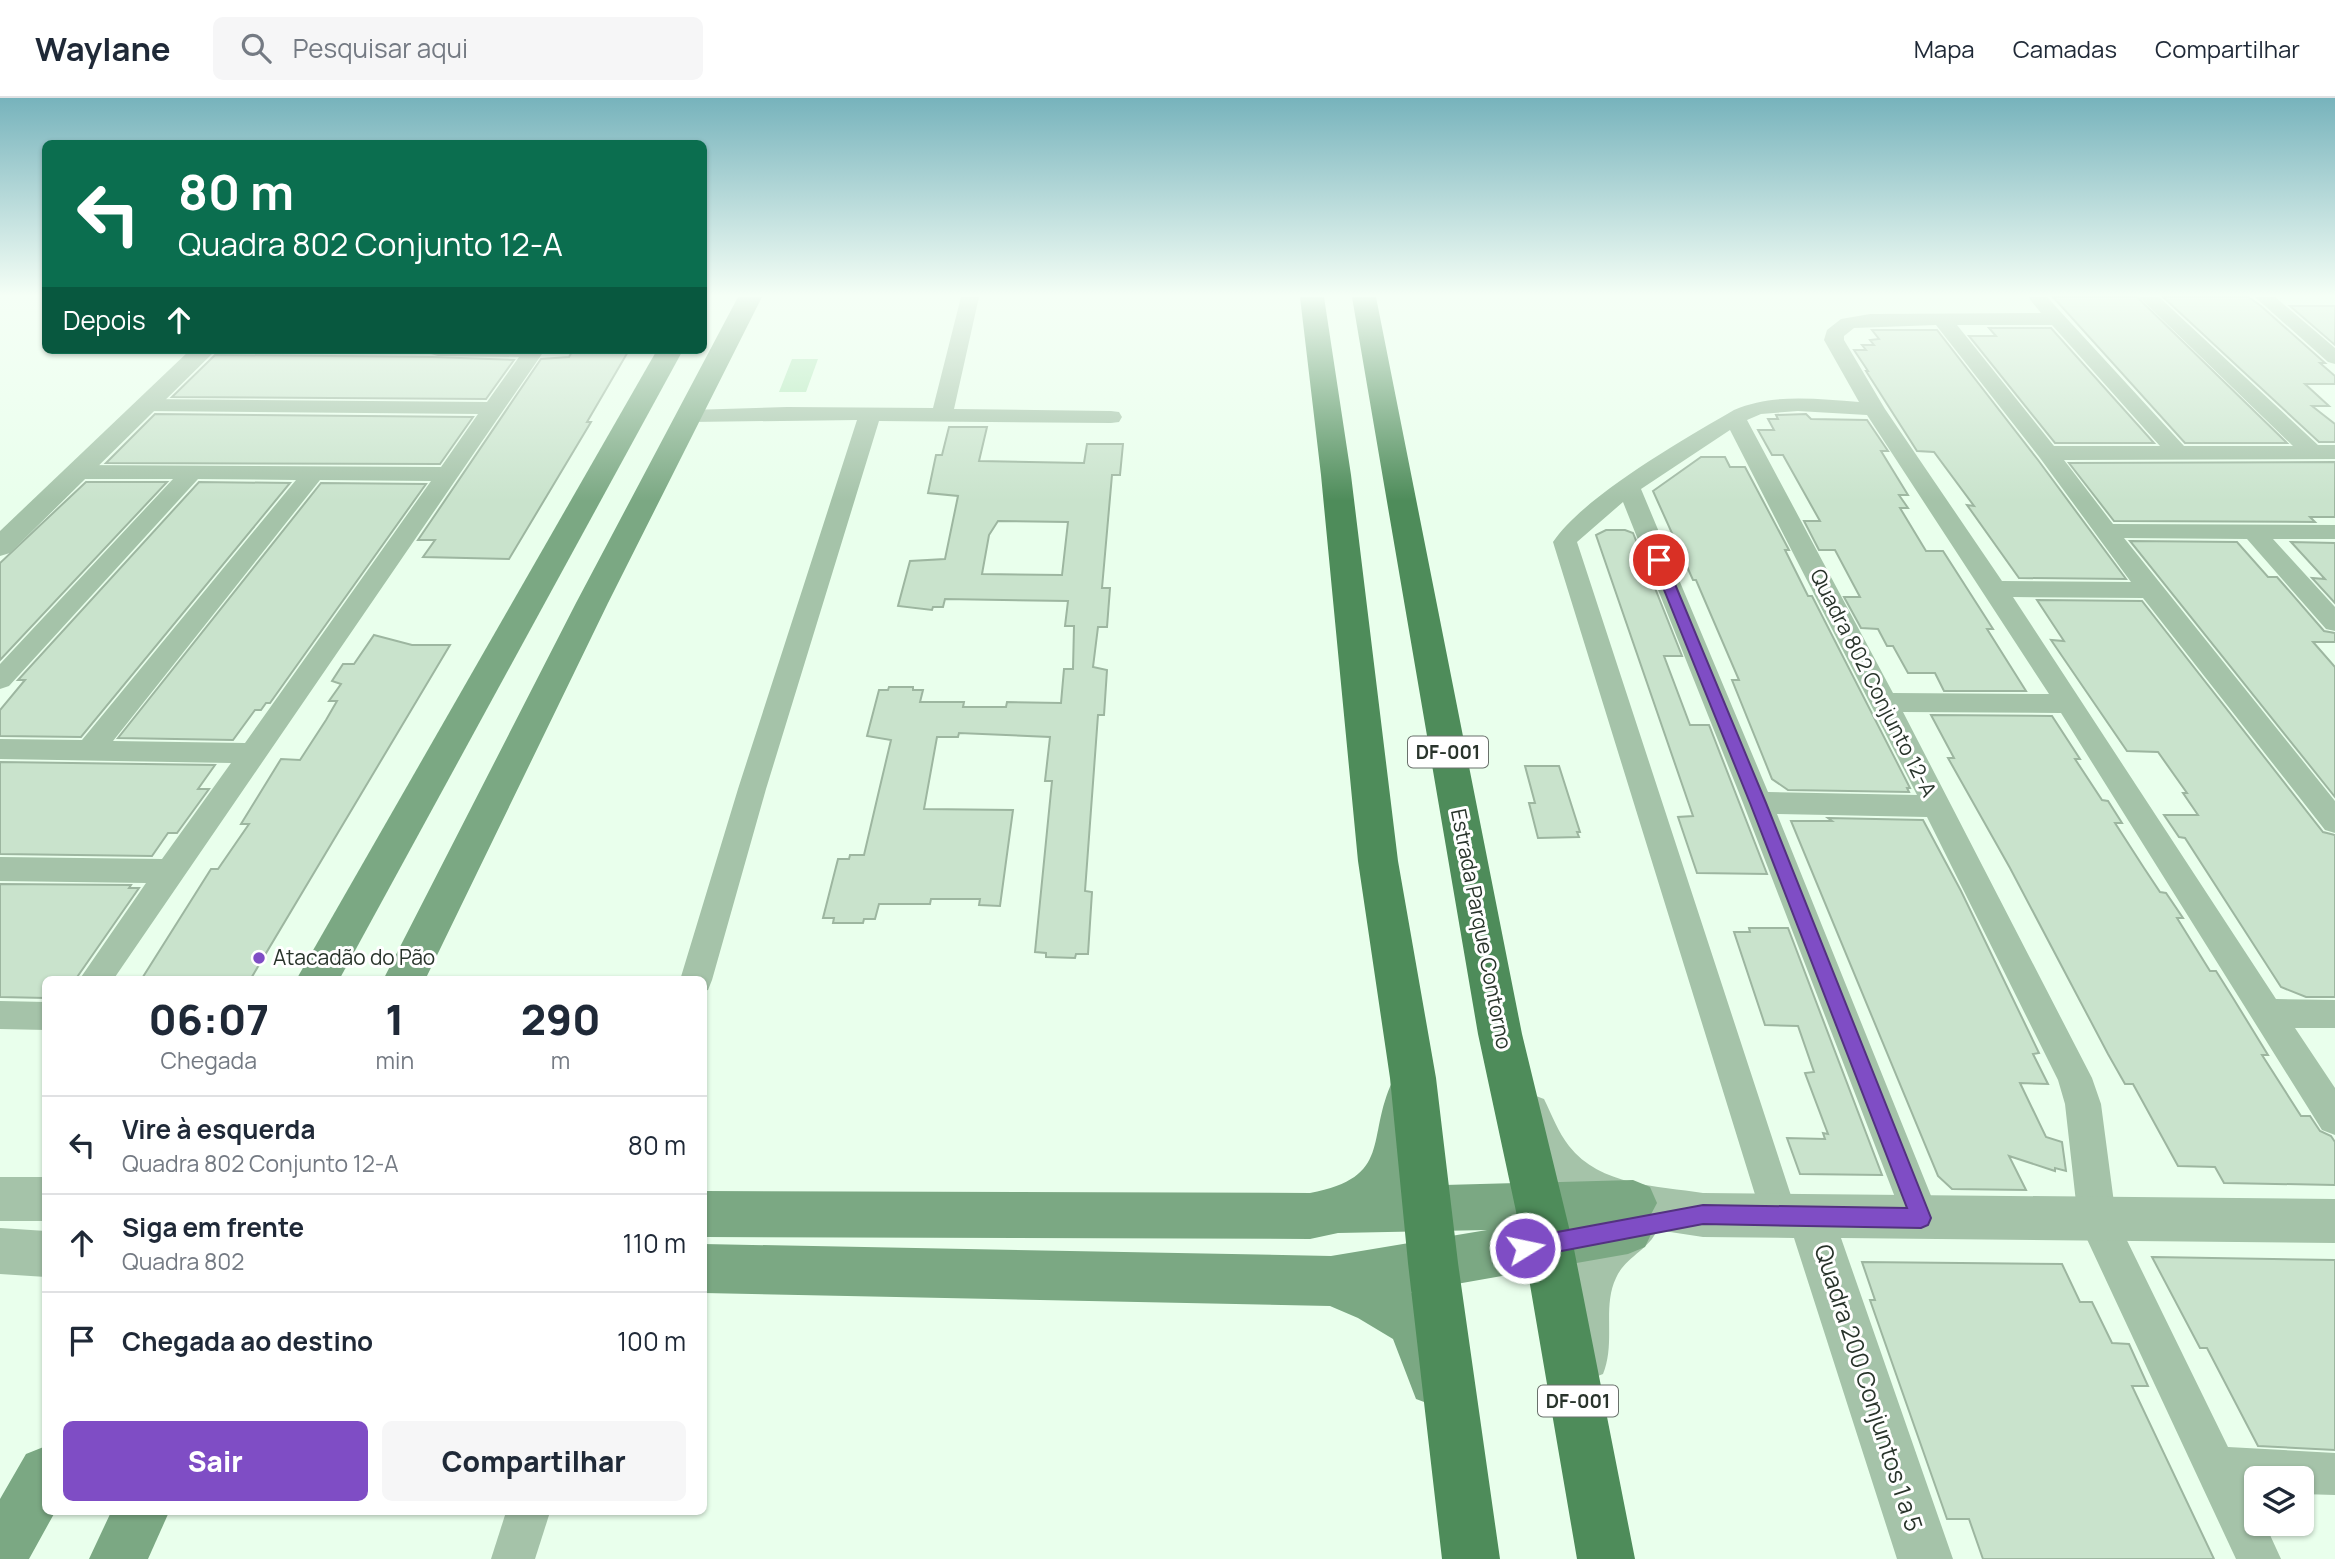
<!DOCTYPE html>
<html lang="pt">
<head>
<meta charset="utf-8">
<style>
	:root { --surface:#fff; --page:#f6f6f7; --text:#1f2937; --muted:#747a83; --line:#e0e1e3; --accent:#7f4dc5 }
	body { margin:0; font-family:Manrope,sans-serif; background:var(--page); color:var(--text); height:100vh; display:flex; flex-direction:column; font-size:26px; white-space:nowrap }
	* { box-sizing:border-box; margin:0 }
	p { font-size:23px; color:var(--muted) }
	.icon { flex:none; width:38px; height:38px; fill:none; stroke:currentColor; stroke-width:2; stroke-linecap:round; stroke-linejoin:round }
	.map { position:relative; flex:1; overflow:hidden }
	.sheet { position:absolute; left:42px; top:878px; width:665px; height:539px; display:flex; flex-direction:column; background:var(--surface); border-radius:10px; box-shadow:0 2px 5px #0004 }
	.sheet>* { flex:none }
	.hud { position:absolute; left:42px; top:42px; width:665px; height:214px; border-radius:10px; box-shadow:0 2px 5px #0004; background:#0b6e4f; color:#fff; overflow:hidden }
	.controls { position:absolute; left:2244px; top:1368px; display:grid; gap:14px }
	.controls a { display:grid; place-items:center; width:70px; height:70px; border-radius:10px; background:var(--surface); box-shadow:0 2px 5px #0004; font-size:35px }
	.pin { position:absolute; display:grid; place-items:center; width:60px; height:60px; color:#fff; margin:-30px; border:4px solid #fff; border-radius:50%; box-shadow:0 2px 7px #0007 }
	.me { position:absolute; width:77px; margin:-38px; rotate:80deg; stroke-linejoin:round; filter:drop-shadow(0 0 5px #0008) }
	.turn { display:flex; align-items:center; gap:24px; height:147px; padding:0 21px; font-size:32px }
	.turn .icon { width:91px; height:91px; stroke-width:2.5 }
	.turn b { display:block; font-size:49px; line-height:60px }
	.then { display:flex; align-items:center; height:66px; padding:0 21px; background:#0003; gap:14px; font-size:26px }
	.eta { display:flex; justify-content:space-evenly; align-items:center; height:119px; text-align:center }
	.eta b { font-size:42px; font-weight:800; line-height:49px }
	.action { display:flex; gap:14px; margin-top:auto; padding:14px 21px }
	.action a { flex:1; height:80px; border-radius:10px; background:var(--accent); color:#fff; font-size:28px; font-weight:800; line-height:80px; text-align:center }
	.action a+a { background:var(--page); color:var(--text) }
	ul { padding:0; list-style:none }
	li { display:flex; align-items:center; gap:21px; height:98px; padding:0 21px; border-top:2px solid var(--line) }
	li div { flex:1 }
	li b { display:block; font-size:26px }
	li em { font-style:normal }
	header { display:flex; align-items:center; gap:42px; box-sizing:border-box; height:98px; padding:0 35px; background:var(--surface); border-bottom:2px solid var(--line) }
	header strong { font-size:33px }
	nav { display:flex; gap:38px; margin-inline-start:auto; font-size:24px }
	.search { width:490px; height:63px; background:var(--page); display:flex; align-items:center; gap:18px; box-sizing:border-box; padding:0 24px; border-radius:10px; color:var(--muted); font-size:26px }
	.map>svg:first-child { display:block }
	.green { fill:#b2e7ba }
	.building { fill:#c9e3cc; stroke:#9db6a0; stroke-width:2; fill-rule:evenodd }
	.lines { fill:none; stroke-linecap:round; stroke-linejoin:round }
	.minor { fill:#a5c3a9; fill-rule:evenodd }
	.tertiary { fill:#a5c3a9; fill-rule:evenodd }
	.secondary { fill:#7ba883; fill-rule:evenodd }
	.trunk { fill:#4e8c5a; fill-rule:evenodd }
	.route { fill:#7f4dc5; stroke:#533280; stroke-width:2 }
	.poi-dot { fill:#7f4dc5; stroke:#fff; stroke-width:2.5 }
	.labels { text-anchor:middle; stroke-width:6; stroke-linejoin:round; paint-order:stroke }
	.shield { fill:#fff; stroke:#69716b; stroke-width:2 }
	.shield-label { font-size:19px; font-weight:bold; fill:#29342b }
	.street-label { font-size:21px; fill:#29342b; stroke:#fff }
	.poi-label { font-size:21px; fill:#29342b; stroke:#fff; text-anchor:start }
	.near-street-label { font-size:24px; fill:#29342b; stroke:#fff }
</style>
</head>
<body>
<header>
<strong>Waylane</strong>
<div class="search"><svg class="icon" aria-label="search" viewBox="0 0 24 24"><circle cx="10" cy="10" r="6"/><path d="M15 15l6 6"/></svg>Pesquisar aqui</div>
<nav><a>Mapa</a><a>Camadas</a><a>Compartilhar</a></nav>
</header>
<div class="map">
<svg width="2335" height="1461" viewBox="0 0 2335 1461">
	<rect width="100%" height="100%" fill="#e9ffec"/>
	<polygon class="green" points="792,261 818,261 806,294 779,294"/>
	<g class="building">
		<polygon points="2053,199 2137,199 2287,345 2185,345"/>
		<polygon points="2163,199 2248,199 2261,208 2325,265 2320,265 2335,278 2335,286 2305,286 2329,308 2312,308 2335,326 2335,344 2319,344"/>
		<polygon points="2290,208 2335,208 2335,247"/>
		<polygon points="1989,230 2051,230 2154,345 2055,345 1969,238 1996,238"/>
		<polygon points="1872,232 1937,232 2038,362 2126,481 2019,480 1967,407 1974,408 1934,354 1917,353 1866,273 1868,273 1854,252 1866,252 1862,247 1874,247 1870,242 1879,241"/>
		<polygon points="573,252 629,252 587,324 591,324 509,461 423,459 435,442 418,442 541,261 569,259"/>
		<polygon points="215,257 432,259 514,262 486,301 172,299"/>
		<polygon points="155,316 473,319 440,366 106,365"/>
		<polygon points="1806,316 1811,321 1867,322 1888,353 1881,353 1908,397 1899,397 1908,410 1900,410 1926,453 1943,453 1993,531 1987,531 2026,593 1944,593 1935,575 1908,575 1893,548 1887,548 1878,531 1861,530 1844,499 1860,499 1835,452 1819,452 1804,423 1820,423 1783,357 1772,357 1758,332 1774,332 1768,321 1778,321 1776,317"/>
		<path d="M949,329H987L979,363L1084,365L1087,346H1123L1120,377H1112L1102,490H1110L1107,529H1098L1093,569L1107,572L1104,617H1098L1085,793L1092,794L1088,856H1076L1075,860L1046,859V855L1035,854L1052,683H1045L1050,639L959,635L958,639H937L924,711L1013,712L1000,808L979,807L980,801H931L930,806H879L875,821H864L863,825H833L834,820H823L838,761H849L850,757H864L878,697L891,642L867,638L879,592H888L889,589H913V592H923L920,604H964L963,609H1006L1007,604L1061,605L1064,571H1073L1074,528H1065L1068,503L945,501L943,509H933L932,512L898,508L910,463L945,461L958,398L928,395L936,357H942ZM998,423L1068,424L1062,477L982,476L989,437Z"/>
		<polygon points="1701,359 1725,359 1730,369 1745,369 1789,452 1785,452 1808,498 1812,498 1910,690 1907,690 1909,694 1788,692 1772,681 1732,582 1739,582 1696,482 1693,482 1653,393"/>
		<polygon points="2335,364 2335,419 2310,419 2315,424 2114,423 2069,365"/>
		<polygon points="86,384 167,384 0,562 0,465"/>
		<polygon points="199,384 290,385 81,639 0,638 0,612 25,582 18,582"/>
		<polygon points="321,385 426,386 270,605 266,605 261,612 255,612 233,642 118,640"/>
		<polygon points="1606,432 1625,432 1633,435 1682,558 1664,558 1690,627 1709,627 1767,776 1697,775 1678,719 1693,718 1596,437"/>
		<polygon points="2130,443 2237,444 2268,479 2277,479 2324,533 2335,535 2335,544 2313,544 2335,569 2335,699"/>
		<polygon points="2291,444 2335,445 2335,505 2312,480 2325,481"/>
		<polygon points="2037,502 2142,503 2323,734 2335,737 2335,899 2306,899 2281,889 2185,740 2179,739 2164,717 2198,717 2183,695 2187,695 2158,654 2127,653 2051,542 2064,543"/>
		<polygon points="374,537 412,547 450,547 250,882 141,882 211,771 218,771 249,726 241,726 281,661 300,662 326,622 337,603 329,603 341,586 332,583 343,566 354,566"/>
		<polygon points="1931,617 2052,618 2080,661 2075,661 2102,702 2108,703 2122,725 2115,725 2144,770 2160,794 2166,795 2183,820 2177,820 2210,873 2216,873 2233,900 2268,957 2262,957 2301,1018 2310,1018 2320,1033 2331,1038 2335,1044 2335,1087 2224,1085 2215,1069 2178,1068 2133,986 2125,986 2108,956 2010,770 1948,660 1954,660"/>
		<polygon points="0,664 215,667 198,691 209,691 177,735 168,735 152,758 0,756"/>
		<polygon points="1525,668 1559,668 1580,734 1577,734 1579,739 1538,740 1529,705 1535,705"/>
		<polygon points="1828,720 1923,722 1961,793 2039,955 2033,956 2048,986 2020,985 2046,1039 2062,1044 2066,1073 2055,1070 2055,1073 2009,1058 2026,1092 1952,1091 1938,1078 1791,723 1832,723"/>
		<polygon points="0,786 131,787 129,790 139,790 75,882 46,882 46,900 0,899"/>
		<polygon points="1749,830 1788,830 1882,1077 1800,1076 1787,1040 1825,1041 1823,1035 1828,1036 1805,975 1814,974 1798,928 1765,927 1734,834 1750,834"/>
		<polygon points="2152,1159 2335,1162 2335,1352 2258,1348 2207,1250 2200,1250"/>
		<polygon points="1862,1164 2062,1166 2080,1204 2092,1204 2112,1245 2129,1246 2148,1288 2132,1288 2214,1461 1983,1461 1969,1421 1947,1421 1870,1202 1875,1202"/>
	</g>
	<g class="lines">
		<g class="minor">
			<polygon points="961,199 979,199 954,311 1111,313 1119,314 1122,319 1119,324 1111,325 879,323 766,691 712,882 708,892 704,893 704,882 680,882 738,691 857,322 690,324 682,323 679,318 682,313 690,312 787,309 933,310"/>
			<path d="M2028,199H2047L2184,348H2293L2139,199H2159L2318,347H2335V361L2064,362L2113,426L2335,427V441H2273L2335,509V533L2326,531L2247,441L2124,440L2335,703V735L2325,732L2143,500L2013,499L2276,901L2335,902V930H2295L2335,990V1037L2322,1032L2061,615L1903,614L2092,980L2101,1006L2116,1120L2228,1349L2335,1355V1397L2301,1396V1381H2256V1393H2249L2256,1406V1426H2265L2281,1461H2236L2078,1122L2065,1006L2058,982L1927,719L1777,716L1940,1120L1934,1133L1921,1138L1908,1133L1743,705L1623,404L1577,444L1798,1119L1792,1132L1779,1137L1766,1132L1553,444C1584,398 1684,341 1734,312C1773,295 1817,301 1859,304L1824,242L1827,232L1841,221L1870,216L2041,215ZM1936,227L2040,360L2131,484L2002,483L1885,311L1844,242V238L1854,230ZM1957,227H2052L2160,348H2054ZM1798,313L1867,317L2049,596L1893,595L1747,322L1761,316ZM1730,332L1917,697L1768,694L1641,391Z"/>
			<polygon points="2255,199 2275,199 2335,250 2335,266 2328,264"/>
			<path d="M428,252L544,253L113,882H79L146,785L0,783V759L162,761L231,665L0,661V641L82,642L296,382L198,381L9,588L0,591V566L173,381H78L70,379L67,374L70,369L78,367L441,369L478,316L145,313L138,311L134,307L138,303L145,301L487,304L519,259L438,258L431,256ZM320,382L431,383L245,645L113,643Z"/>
			<polygon points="0,903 46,904 46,932 0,931"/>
			<polygon points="506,1414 550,1414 535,1461 491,1461"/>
		</g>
		<g class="tertiary">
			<polygon points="190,252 216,252 10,455 0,458 0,433"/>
			<path d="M1528,995L1544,1001C1552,1017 1558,1034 1569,1048C1600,1088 1658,1088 1703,1095L2335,1101V1145L1841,1140L1953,1461H1897L1794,1140L1703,1139L1657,1132C1649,1152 1625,1159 1616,1180C1602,1209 1616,1244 1603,1276L1585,1283L1567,1276C1546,1225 1565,1156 1606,1120C1541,1095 1534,1076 1506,1015L1512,1001Z"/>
			<rect x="0" y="1079" width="46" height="44"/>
			<polygon points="0,1130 46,1133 46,1179 0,1176"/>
		</g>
		<g class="secondary">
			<polygon points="738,199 762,199 608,505 425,882 383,882 576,505"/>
			<polygon points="657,252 683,252 339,882 296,882"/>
			<path d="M1409,976L1425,982L1432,996L1420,1054L1408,1088L1633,1082L1650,1089L1657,1105L1648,1122L1653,1132L1645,1149L1628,1156L1411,1194L1430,1205L1461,1282L1454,1301L1435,1308L1416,1301L1393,1241L1358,1220L1330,1208L704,1195V1146L1331,1158L1487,1132L1338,1135L1310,1141L704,1139V1093L1310,1095C1394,1079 1365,1041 1393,982Z"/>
			<polygon points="46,1348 46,1414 55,1414 29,1461 0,1461 0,1401 26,1356"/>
			<polygon points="111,1414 169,1414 148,1461 89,1461"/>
		</g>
		<g class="trunk">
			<polygon points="1300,199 1324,199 1351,377 1398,763 1436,980 1458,1165 1500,1461 1442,1461 1408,1165 1390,980 1358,763 1321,377"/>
			<polygon points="1352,199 1376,199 1522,936 1573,1146 1635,1461 1577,1461 1523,1146 1478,936"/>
		</g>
	</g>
	<linearGradient id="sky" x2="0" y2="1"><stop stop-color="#77b3bc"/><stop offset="0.49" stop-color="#f5fff6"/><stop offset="1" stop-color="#f5fff6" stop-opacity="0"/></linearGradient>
	<rect width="2335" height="403" fill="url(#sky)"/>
	<polygon class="route" points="1659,458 1665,462 1766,705 1931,1120 1928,1127 1921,1130 1703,1126 1525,1160 1518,1157 1515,1150 1518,1143 1525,1140 1703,1107 1907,1110 1750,705 1652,462"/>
	<circle class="poi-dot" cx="259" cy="860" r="7"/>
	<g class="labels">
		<g class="shield">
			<rect x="1408" y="638.5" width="80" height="31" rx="5"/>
			<rect x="1538" y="1287.5" width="80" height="31" rx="5"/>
		</g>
		<g class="shield-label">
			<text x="1448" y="661">DF-001</text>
			<text x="1578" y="1310">DF-001</text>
		</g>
		<g class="street-label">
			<text transform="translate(1873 585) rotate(63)" y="7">Quadra 802 Conjunto 12-A</text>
			<text transform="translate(1481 831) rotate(79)" y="7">Estrada Parque Contorno</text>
		</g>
		<g class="poi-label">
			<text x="273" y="867">Atacadão do Pão</text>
		</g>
		<g class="near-street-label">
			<text transform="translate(1868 1290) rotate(72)" y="8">Quadra 200 Conjuntos 1 a 5</text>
		</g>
	</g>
</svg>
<div class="controls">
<a><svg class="icon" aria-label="layers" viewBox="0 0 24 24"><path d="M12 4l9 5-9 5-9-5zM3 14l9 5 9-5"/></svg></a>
</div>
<div class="pin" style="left:1659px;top:462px;background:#d93025"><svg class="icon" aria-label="arrive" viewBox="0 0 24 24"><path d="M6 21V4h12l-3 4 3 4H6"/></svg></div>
<svg class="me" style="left:1525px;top:1150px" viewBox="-20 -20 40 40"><circle r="17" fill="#7f4dc5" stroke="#fff" stroke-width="3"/><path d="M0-11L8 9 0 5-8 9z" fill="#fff"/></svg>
<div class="hud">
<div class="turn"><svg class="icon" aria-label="left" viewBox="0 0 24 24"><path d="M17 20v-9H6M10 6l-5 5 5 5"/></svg><div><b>80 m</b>Quadra 802 Conjunto 12-A</div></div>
<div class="then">Depois<svg class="icon" aria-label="ahead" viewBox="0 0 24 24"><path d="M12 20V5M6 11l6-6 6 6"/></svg></div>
</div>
<section class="sheet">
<div class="eta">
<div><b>06:07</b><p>Chegada</p></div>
<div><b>1</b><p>min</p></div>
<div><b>290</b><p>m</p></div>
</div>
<ul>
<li><svg class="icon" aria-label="left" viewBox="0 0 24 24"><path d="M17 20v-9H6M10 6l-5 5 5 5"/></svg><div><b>Vire à esquerda</b><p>Quadra 802 Conjunto 12-A</p></div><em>80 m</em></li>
<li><svg class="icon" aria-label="ahead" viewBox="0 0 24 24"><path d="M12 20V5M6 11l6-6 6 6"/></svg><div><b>Siga em frente</b><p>Quadra 802</p></div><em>110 m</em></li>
<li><svg class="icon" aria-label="arrive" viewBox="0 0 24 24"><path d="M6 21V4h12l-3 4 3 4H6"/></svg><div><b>Chegada ao destino</b></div><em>100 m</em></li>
</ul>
<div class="action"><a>Sair</a><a>Compartilhar</a></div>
</section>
</div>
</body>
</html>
